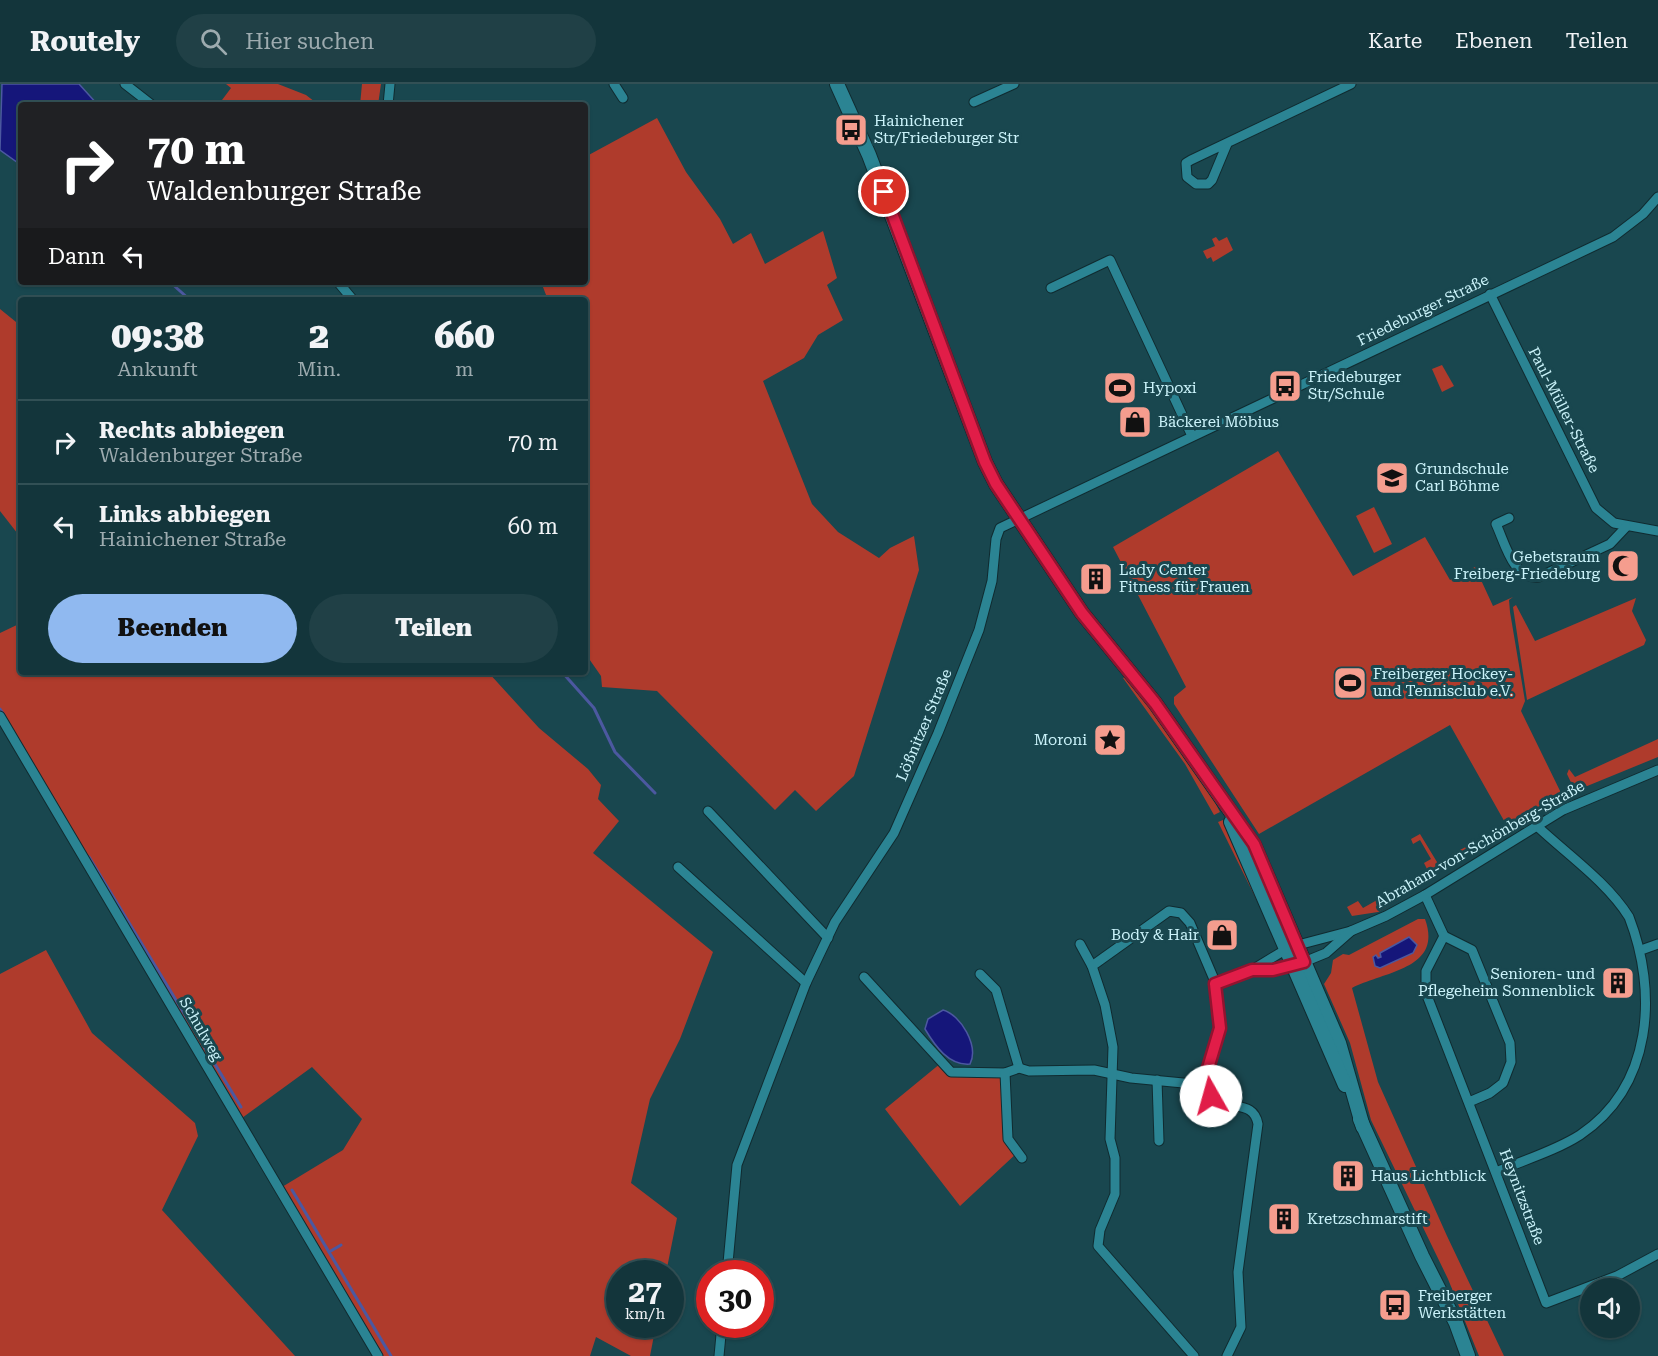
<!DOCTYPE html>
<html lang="de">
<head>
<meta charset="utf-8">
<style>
	:root { --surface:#13353b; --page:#204046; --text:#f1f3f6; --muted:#9dabaf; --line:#325055; --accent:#90b9f0 }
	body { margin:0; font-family:"Roboto Serif",serif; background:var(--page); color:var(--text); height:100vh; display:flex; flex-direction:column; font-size:22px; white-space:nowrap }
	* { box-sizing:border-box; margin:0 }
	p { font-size:20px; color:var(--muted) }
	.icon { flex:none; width:33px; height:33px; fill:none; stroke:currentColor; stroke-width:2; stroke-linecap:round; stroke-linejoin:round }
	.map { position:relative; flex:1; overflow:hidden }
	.details { position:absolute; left:18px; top:213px; width:570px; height:378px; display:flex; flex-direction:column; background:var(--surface); border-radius:6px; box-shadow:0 2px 4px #0004,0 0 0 2px var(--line) }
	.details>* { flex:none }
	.top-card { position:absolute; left:18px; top:18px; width:570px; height:183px; border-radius:6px; box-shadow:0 2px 4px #0004,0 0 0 2px var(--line); background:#202124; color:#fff; overflow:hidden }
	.controls { position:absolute; left:1580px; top:1194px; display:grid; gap:12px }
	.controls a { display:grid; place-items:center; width:60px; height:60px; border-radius:50%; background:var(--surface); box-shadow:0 2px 4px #0004,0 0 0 2px var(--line); font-size:30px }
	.speed { position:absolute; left:606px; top:1176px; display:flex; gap:12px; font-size:30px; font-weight:700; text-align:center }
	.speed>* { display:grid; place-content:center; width:78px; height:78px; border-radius:50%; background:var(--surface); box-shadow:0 2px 4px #0004,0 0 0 2px var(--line); line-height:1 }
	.speed small { font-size:15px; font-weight:400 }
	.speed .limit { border:9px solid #d22; background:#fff; color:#111 }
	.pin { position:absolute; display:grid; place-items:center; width:51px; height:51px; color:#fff; margin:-26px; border:3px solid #fff; border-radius:50%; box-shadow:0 2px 6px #0007 }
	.me { position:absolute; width:66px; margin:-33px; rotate:353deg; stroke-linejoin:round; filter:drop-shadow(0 0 4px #0008) }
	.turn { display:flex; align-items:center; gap:21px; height:126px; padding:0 30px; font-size:27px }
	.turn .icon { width:78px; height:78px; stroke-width:2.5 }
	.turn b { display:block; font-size:42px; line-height:51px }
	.then { display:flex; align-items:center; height:57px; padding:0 30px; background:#0003; gap:12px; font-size:22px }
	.eta { display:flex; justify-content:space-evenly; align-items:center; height:102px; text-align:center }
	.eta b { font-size:36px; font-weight:800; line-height:42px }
	.cta { display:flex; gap:12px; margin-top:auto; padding:12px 30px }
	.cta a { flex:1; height:69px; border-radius:36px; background:var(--accent); color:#111; font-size:24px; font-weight:800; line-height:69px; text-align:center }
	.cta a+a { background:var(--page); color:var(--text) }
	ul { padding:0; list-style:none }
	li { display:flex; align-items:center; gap:18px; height:84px; padding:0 30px; border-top:2px solid var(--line) }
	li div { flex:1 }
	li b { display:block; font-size:22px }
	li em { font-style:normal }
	header { display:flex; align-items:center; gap:36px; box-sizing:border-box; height:84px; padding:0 30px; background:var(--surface); border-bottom:2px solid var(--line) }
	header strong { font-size:28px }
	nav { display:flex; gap:33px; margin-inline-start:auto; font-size:21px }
	.search { width:420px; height:54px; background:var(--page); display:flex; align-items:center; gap:15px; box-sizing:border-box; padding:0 21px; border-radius:33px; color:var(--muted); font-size:22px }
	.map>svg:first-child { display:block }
	.green { fill:#af3b2c; fill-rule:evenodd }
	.water { fill:#15167a; stroke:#4c58a0; stroke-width:1.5 }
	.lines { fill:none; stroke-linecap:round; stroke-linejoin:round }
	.stream { stroke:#4c58a0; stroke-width:3 }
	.minor-casing { stroke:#102b30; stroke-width:11 }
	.secondary-casing { stroke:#102b30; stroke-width:16 }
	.minor { stroke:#2b8493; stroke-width:9 }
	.secondary { stroke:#2b8493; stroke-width:14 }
	.route-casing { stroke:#92132f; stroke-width:15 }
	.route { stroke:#e11d48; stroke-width:10 }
	.labels { text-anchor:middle; stroke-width:6; stroke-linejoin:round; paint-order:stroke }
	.poi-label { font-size:15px; fill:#cbf3fa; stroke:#19474f; text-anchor:start }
	.street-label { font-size:15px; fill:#cbf3fa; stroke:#19474f }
</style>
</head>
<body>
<header>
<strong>Routely</strong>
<div class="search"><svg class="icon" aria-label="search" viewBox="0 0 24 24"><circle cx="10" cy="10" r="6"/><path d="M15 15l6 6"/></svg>Hier suchen</div>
<nav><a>Karte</a><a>Ebenen</a><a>Teilen</a></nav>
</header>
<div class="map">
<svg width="1658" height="1272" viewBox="0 0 1658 1272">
	<rect width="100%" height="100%" fill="#19474f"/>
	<g class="green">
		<polygon points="226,0 278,0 306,11 319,21 228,21 222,16 231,4"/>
		<polygon points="362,0 381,0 378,21 360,21"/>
		<polygon points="657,34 686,88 720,135 733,160 751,149 765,180 823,147 837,194 827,201 843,236 818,251 804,274 763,297 812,420 838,448 879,474 890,464 914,452 919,486 854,692 816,727 795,706 775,726 657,607 602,603 601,592 585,569 585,216 548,216 541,198 585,198 585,73"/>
		<polygon points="1216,153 1219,157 1227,153 1233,166 1213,178 1211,173 1207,175 1203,167 1215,162 1212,155"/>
		<polygon points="0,225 21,242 21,454 0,427"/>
		<polygon points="1442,281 1454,302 1442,308 1432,285"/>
		<polygon points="1278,367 1353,492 1425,453 1450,496 1475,483 1493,522 1513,513 1509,516 1510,528 1525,617 1521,627 1563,713 1510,748 1456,776 1452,770 1507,742 1450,641 1259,750 1174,620 1174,613 1186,603 1113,463"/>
		<polygon points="1374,423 1392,460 1374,469 1356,432"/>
		<polygon points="1636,514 1632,527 1646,556 1644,561 1527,616 1513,523 1516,521 1535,557"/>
		<polygon points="21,539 21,588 488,588 539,644 588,685 601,701 598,715 619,737 593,769 713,868 680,955 650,1015 631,1099 677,1134 666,1189 620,1190 620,1240 656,1241 650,1272 631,1272 596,1253 590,1272 383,1272 282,1103 343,1066 362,1035 312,983 242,1034 0,631 0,549"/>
		<polygon points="1128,591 1210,709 1220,728 1214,731 1185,680 1123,594"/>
		<polygon points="1658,655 1658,673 1575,707 1567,690 1569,685 1575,693"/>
		<polygon points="1223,736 1270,843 1218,738"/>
		<polygon points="1420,750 1440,783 1408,802 1411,808 1378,828 1352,832 1347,823 1358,817 1363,824 1428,787 1424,779 1431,775 1420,756 1413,760 1411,755"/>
		<path d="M1418,835H1425C1443,885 1386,887 1352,904L1378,998L1447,1152L1504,1272H1479L1448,1195L1371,1036L1350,959L1324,900L1331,889L1333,876L1343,870L1349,871ZM1380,869H1413L1380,884L1376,871L1378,874L1382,873Z"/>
		<polygon points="46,866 92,949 195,1039 198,1052 162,1126 295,1272 0,1272 0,890"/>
		<polygon points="941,979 951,988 1005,989 1008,1054 1018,1068 960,1122 885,1025"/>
	</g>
	<g class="water">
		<polygon points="2,0 79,0 98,21 21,21 21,81 0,66"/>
		<polygon points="1409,853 1417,861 1413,869 1380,884 1375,882 1373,873 1376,871 1378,874 1381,873 1380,869"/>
		<path d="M943,926C961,931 979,962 970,980C949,982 935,962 925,945L928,935Z"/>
	</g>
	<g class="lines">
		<g class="stream">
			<polyline points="170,198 190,216"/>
			<polyline points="562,588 594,624 615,668 655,709"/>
			<polyline points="0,625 4,631"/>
			<polyline points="89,773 241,1023"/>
			<polyline points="292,1106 391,1272"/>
			<polyline points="329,1168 341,1161"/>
		</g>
		<defs>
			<g id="minor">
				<polyline points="125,0 152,21"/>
				<polyline points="614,0 623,14"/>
				<polyline points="974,18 1014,0"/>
				<polyline points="388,21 390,0"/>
				<polyline points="1227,60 1212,96 1208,100 1196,100 1187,93 1186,79 1191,76 1351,0"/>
				<polyline points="338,198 353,216"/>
				<polyline points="1051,204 1110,176 1192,352"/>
				<polyline points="1490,210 1596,424 1614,439 1658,447"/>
				<path d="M1509,434L1496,440C1505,459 1513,496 1539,493L1610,460L1626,443"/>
				<polyline points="0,632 378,1272"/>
				<polyline points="708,727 828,854"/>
				<polyline points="678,783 806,899"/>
				<polyline points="1425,811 1444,852 1426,887 1426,909 1546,1219 1617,1192 1658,1170"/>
				<polyline points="1444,852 1472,866 1510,959 1511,978 1503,999 1490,1009 1469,1018"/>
				<polyline points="1080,860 1092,882"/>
				<polyline points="1298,861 1351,847 1386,832 1425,811 1563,726 1658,686"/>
				<polyline points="1644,865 1658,860"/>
				<polyline points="1304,878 1326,869 1351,847"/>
				<polyline points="1252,886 1273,886 1292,882"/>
				<polyline points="980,890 996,906 1019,984"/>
				<path d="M864,893L951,988L1005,989L1019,984L1029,987L1094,986L1131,994L1204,1001C1208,1008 1212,1014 1220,1018C1237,1025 1254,1019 1258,1040L1238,1188L1241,1243L1227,1272"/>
				<polyline points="1005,989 1008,1055 1022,1074"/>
				<polyline points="1157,996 1159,1057"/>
				<polyline points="1204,1001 1220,944 1216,900"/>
				<path d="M1496,1088C1524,1076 1555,1067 1580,1051C1653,1002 1658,908 1629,833C1607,798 1568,771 1538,743"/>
				<polyline points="727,1190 737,1081 806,899 835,838 894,749 938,649 979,546 992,497 996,455 1000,444 1613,153 1643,130 1658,113"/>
				<polyline points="719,1272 722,1240"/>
				<polyline points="1194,1272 1098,1162 1100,1146 1115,1110 1115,1074 1110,1055 1113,963 1105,921 1092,882 1169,827 1181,829 1190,839 1216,900 1252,886 1285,866"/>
			</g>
			<g id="secondary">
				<polyline points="837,0 869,71 985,378 996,400 1082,529 1155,619 1254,761 1339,959 1363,1043"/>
				<polyline points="1231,738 1345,1001"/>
				<polyline points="1360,1035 1422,1172 1456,1239 1468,1272"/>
			</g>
		</defs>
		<use href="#minor" class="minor-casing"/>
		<use href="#secondary" class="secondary-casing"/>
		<use href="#minor" class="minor"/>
		<use href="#secondary" class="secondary"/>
	</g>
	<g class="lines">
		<defs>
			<polyline id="route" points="884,108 985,378 996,400 1082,529 1155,619 1254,760 1304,878 1273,886 1252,886 1215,900 1220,944 1203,1001 1211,1012"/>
		</defs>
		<use href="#route" class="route-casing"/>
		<use href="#route" class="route"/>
	</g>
	<defs>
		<symbol id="bus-square" viewBox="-11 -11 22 22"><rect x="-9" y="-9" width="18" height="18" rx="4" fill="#f59d8e" stroke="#19474f"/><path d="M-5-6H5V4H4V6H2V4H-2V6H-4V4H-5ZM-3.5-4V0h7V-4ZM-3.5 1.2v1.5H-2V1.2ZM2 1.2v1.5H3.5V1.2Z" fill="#111"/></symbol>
		<symbol id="stadium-square" viewBox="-11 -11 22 22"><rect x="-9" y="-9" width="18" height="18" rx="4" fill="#f59d8e" stroke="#19474f"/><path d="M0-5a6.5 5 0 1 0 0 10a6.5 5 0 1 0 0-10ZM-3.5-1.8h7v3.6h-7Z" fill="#111"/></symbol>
		<symbol id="shop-square" viewBox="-11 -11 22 22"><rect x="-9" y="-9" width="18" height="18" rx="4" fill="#f59d8e" stroke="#19474f"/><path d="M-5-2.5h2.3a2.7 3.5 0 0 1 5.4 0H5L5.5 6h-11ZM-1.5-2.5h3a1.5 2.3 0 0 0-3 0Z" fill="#111"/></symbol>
		<symbol id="school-square" viewBox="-11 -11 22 22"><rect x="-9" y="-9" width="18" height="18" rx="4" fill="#f59d8e" stroke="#19474f"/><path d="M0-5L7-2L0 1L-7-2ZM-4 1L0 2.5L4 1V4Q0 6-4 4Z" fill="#111"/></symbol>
		<symbol id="mosque-square" viewBox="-11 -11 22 22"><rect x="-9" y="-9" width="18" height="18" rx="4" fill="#f59d8e" stroke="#19474f"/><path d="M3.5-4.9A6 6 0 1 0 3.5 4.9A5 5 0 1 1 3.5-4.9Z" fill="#111"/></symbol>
		<symbol id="building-square" viewBox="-11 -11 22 22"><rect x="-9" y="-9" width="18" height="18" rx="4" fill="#f59d8e" stroke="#19474f"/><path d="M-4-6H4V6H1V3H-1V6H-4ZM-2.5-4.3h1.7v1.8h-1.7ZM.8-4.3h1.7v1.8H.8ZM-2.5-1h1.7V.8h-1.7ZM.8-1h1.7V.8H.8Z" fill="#111"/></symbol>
		<symbol id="sight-square" viewBox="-11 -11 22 22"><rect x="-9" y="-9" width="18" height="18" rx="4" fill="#f59d8e" stroke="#19474f"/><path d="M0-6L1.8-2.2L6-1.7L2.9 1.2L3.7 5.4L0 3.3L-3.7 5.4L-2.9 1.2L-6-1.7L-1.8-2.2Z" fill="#111"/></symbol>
	</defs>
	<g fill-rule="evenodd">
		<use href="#bus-square" x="832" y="27" width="38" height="38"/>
		<use href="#bus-square" x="1266" y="283" width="38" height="38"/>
		<use href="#stadium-square" x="1101" y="285" width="38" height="38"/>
		<use href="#shop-square" x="1116" y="319" width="38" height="38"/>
		<use href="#school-square" x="1373" y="375" width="38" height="38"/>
		<use href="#mosque-square" x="1604" y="463" width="38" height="38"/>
		<use href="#building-square" x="1077" y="476" width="38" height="38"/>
		<use href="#stadium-square" x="1331" y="580" width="38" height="38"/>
		<use href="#sight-square" x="1091" y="637" width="38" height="38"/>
		<use href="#shop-square" x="1203" y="832" width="38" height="38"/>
		<use href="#building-square" x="1599" y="880" width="38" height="38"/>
		<use href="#building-square" x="1329" y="1073" width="38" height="38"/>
		<use href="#building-square" x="1265" y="1116" width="38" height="38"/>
		<use href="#bus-square" x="1376" y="1202" width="38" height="38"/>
	</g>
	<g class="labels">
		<g class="poi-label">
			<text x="874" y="42">Hainichener<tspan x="874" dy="17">Str/Friedeburger Str</tspan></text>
			<text x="1308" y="298">Friedeburger<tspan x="1308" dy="17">Str/Schule</tspan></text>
			<text x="1143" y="309">Hypoxi</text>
			<text x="1158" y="343">Bäckerei Möbius</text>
			<text x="1415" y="390">Grundschule<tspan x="1415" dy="17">Carl Böhme</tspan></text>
			<text x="1600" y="478" text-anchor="end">Gebetsraum<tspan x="1600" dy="17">Freiberg-Friedeburg</tspan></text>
			<text x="1119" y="491">Lady Center<tspan x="1119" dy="17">Fitness für Frauen</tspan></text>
			<text x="1373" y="595">Freiberger Hockey-<tspan x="1373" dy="17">und Tennisclub e.V.</tspan></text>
			<text x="1087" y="661" text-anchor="end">Moroni</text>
			<text x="1199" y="856" text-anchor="end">Body &amp; Hair</text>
			<text x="1595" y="895" text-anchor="end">Senioren- und<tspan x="1595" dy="17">Pflegeheim Sonnenblick</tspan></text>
			<text x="1371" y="1097">Haus Lichtblick</text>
			<text x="1307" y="1140">Kretzschmarstift</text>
			<text x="1418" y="1217">Freiberger<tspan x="1418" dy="17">Werkstätten</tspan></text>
		</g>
		<g class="street-label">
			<text transform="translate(1423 226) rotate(-26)" y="5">Friedeburger Straße</text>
			<text transform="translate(1564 326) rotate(63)" y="5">Paul-Müller-Straße</text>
			<text transform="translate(924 641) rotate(-67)" y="5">Lößnitzer Straße</text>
			<text transform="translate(1480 760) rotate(-30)" y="5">Abraham-von-Schönberg-Straße</text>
			<text transform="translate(201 945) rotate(60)" y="5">Schulweg</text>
			<text transform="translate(1522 1113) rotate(69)" y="5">Heynitzstraße</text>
		</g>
	</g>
</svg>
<div class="controls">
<a><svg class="icon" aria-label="sound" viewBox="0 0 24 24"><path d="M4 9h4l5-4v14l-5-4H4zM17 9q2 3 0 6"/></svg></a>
</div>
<div class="speed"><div>27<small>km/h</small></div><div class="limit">30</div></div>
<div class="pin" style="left:884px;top:108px;background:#d93025"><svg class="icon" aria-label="arrive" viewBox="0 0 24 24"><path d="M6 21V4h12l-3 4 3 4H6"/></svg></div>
<svg class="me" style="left:1211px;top:1012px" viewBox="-20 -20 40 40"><circle r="19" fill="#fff"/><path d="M0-13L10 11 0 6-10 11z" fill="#e11d48"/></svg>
<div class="top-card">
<div class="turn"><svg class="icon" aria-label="right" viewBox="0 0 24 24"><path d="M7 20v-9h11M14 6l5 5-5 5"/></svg><div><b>70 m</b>Waldenburger Straße</div></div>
<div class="then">Dann<svg class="icon" aria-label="left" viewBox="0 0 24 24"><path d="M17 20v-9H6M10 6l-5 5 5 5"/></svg></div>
</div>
<section class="details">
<div class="eta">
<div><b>09:38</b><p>Ankunft</p></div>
<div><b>2</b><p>Min.</p></div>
<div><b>660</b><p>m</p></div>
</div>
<ul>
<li><svg class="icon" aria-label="right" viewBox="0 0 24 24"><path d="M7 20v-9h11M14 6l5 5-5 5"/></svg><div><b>Rechts abbiegen</b><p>Waldenburger Straße</p></div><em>70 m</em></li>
<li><svg class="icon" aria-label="left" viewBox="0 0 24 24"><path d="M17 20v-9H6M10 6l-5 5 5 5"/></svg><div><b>Links abbiegen</b><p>Hainichener Straße</p></div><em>60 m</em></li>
</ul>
<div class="cta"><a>Beenden</a><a>Teilen</a></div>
</section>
</div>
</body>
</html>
